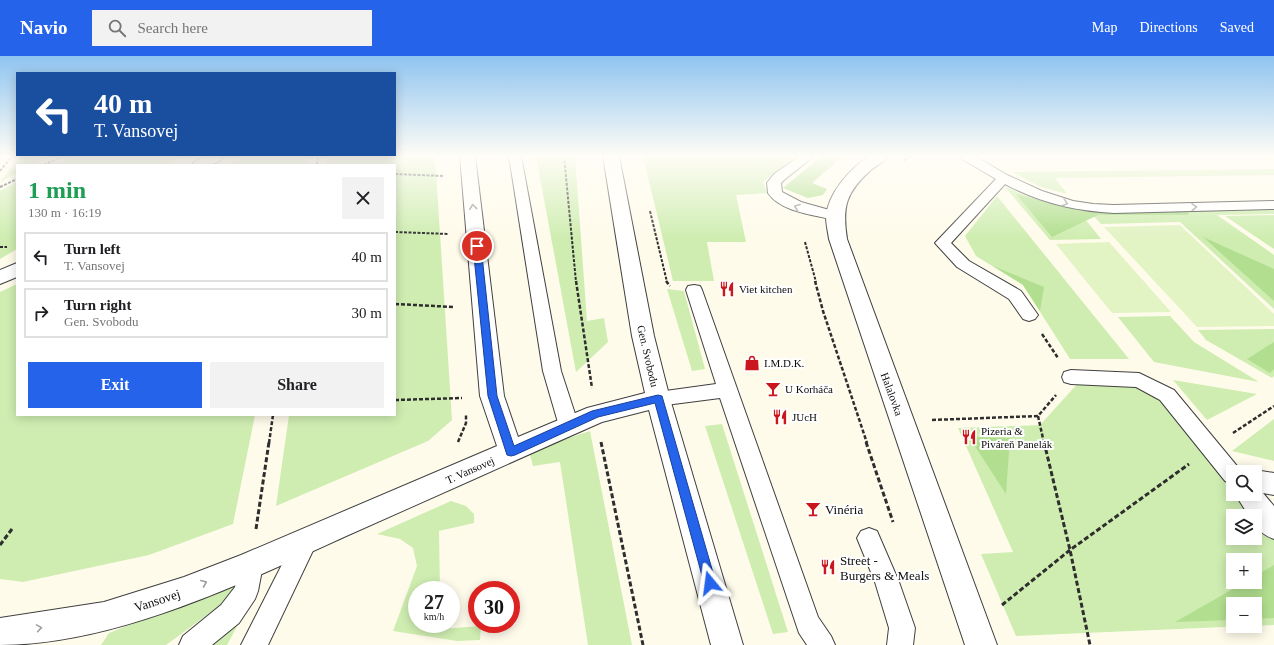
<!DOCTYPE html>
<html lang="en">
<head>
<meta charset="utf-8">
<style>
	:root { --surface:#fff; --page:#f2f2f2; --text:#202124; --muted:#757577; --line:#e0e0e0; --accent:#2563eb }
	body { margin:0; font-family:Georgia,serif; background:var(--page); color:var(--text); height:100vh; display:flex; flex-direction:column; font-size:15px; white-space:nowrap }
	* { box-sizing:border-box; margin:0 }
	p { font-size:13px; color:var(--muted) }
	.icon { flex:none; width:22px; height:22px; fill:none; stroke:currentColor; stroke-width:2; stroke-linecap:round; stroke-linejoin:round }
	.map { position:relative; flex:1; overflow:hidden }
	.side { position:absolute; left:16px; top:108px; width:380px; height:252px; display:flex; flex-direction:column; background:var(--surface); border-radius:0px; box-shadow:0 2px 10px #0003 }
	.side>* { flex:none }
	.hud { position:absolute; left:16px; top:16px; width:380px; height:84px; border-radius:0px; box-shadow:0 2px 10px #0003; background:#1a4fa0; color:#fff; overflow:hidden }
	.fabs { position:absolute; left:1226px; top:409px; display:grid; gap:8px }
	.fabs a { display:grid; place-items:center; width:36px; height:36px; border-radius:0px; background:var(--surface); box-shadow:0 2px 10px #0003; font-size:20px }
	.speed { position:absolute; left:408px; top:525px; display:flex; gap:8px; font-size:20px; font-weight:700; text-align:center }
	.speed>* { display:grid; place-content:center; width:52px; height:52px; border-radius:50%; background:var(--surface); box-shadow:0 2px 10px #0003; line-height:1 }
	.speed small { font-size:10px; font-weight:400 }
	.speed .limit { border:6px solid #d22; background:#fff; color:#111 }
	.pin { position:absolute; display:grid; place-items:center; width:34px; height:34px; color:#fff; margin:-17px; border:2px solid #fff; border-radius:50%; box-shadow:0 1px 4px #0007 }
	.me { position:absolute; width:44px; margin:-22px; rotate:344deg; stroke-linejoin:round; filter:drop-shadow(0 0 3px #0008) }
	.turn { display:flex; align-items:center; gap:14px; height:84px; padding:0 12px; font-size:18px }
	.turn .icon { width:52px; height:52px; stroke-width:2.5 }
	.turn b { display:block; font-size:28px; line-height:34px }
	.round { display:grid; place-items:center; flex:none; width:42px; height:42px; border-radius:0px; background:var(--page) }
	.head { display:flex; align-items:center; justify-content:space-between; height:68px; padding:0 12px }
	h1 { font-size:24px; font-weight:600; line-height:30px; color:#1e9e55 }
	.action { display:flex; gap:8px; margin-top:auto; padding:8px 12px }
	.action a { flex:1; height:46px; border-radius:0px; background:var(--accent); color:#fff; font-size:16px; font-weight:600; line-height:46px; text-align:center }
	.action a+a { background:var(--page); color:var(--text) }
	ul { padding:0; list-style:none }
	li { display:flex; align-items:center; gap:12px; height:50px; margin:0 8px 6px; padding:0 4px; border:2px solid var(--line); border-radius:0px }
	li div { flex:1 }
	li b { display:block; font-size:15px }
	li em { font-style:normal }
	header { display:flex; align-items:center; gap:24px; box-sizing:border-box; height:56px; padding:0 20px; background:var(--accent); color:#fff }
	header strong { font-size:19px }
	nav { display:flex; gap:22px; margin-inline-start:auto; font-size:14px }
	.search { width:280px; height:36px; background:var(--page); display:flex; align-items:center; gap:10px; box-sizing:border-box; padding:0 14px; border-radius:0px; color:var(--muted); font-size:15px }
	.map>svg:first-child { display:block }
	.green { fill:#cfedb1; fill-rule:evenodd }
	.forest { fill:#b2df8f }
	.pitch { fill:#e2f3c4 }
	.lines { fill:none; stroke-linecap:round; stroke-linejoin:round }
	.lane-casing { stroke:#3f3f3f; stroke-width:2 }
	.street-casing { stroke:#3f3f3f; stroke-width:2 }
	.path-far2 { stroke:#2e2e2e; stroke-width:2; stroke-dasharray:3 1.5; stroke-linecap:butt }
	.path-far1 { stroke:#2e2e2e; stroke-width:2.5; stroke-dasharray:4 2; stroke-linecap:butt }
	.path { stroke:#2e2e2e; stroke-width:3; stroke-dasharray:5 2.5; stroke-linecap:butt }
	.lane { fill:#fff; fill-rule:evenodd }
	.street { fill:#fff; fill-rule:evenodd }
	.oneway { stroke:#9e9e9e }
	.route { fill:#2563eb; stroke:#184099 }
	.labels { text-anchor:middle; stroke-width:4; stroke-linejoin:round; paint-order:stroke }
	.poi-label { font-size:11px; fill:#0c0c0c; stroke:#fff; text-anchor:start }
	.street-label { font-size:11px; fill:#0c0c0c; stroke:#fff }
	.near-poi-label { font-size:13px; fill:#0c0c0c; stroke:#fff; text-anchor:start }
	.near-street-label { font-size:13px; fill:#0c0c0c; stroke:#fff }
</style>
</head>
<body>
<header>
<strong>Navio</strong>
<div class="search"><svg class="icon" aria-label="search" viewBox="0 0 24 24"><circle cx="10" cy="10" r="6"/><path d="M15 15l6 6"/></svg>Search here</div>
<nav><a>Map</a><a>Directions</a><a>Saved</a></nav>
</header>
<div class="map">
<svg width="1274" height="589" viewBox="0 0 1274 589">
	<rect width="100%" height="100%" fill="#fffbeb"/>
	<g class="green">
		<polygon points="21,100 53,100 34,109 17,109 17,117 0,126"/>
		<polygon points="71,100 185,100 168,109 52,109"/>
		<polygon points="243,100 309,100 307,109 229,109"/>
		<polygon points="327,100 435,100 452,364 428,385 276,450 289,359 395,359 395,109 326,109"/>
		<polygon points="536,100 575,100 587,265 604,262 608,286 576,316"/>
		<polygon points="643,100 796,100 763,126 767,137 736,139 746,186 707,186 714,225 673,225"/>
		<polygon points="1274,113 1274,119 1055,122 1067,138 1038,130 1013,116"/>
		<polygon points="17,126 17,193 0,203 0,135"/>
		<polygon points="1005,131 1032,142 1078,154 1101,183 1050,184"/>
		<polygon points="997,140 1129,303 1070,303 1023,229 976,200 965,180"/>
		<polygon points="1274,151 1274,158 1217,159 1274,199 1274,253 1180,166 1101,168 1089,155"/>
		<polygon points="1274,159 1274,193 1225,160"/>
		<polygon points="17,228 17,359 255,359 233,468 149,499 23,526 0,523 0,236"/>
		<polygon points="667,233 684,235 705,313 692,315"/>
		<polygon points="1170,260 1194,286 1259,326 1154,306 1118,261"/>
		<polygon points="1274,273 1274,320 1272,322 1206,284 1198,274"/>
		<polygon points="1173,324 1257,338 1207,364"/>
		<path d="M1079,326L1137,329L1162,342L1233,431V438H1238L1274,483V569L1255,570V548H1233V570H1247L1016,580L981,498L1013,496L958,372L1040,369ZM1233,460H1255V482H1233ZM1233,504H1255V526H1233Z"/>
		<polygon points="1274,363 1274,405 1232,395"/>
		<polygon points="722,368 788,576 773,578 705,370"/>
		<polygon points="590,375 632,589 588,589 560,406 533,410 529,395"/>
		<polygon points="451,445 466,450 474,458 474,467 439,475 440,534 417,534 417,568 441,568 441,573 481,570 480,584 457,585 393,575 417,510 413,492 400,483 377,478"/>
		<polygon points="245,523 237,537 166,589 101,589 109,577"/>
		<polygon points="241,563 227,589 212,589"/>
	</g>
	<g class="forest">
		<polygon points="822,100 843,100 812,127 827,133 823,139 808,142 783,132"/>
		<polygon points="1016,138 1078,154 1100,156 1187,154 1189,159 1098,159 1052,181"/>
		<polygon points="1203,181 1274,213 1274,245"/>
		<polygon points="993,210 1044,231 1040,255 1023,229"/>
		<polygon points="1274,286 1274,313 1270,317 1247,303"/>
		<polygon points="969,381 1010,382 1006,438"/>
		<polygon points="1274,509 1274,562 1255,563 1255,548 1233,548 1233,564 1175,566 1245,526 1255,526 1255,520"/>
	</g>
	<g class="pitch">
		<polygon points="1180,169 1274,258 1274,270 1197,271 1104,171"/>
		<polygon points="1109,186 1171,256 1112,257 1056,188"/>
	</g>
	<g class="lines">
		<defs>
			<g id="lane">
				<polygon points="509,100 521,100 561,315 579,370 576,375 569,378 562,375 559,370 543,315"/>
				<path d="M800,100H814L784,124L781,127L782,136L801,146L840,157L842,160L840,163L835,164C814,159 781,156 768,137L767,127L774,118Z"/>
				<path d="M961,100H975L1007,119L1042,135L1073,145L1093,148L1114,149L1274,145V153L1114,157C1075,155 1040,147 1005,128L951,187L969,205L1021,235L1038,259L1035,263L1029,265L1023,263L1009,243L957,211L935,187L996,123L962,103Z"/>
				<polygon points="694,229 700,230 702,234 818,561 831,580 835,589 807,589 799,577 720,342 658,350 651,348 648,343 651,338 658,336 716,328 686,234 688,230"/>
				<polygon points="1071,314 1139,317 1174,334 1242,416 1233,416 1233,428 1225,425 1160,344 1136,331 1071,328 1064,326 1062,321 1064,316"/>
				<polygon points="869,472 877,475 899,526 915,572 913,589 887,589 889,572 875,526 857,482 861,475"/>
				<polygon points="306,474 314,477 318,484 268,589 241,589 298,477"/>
				<polygon points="251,498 259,501 263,509 258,535 255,543 239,567 212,589 179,589 183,580 221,549 235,531 239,509 243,501"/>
			</g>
			<g id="street">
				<path d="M205,100H224C216,111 204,109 192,109L194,106Z"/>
				<path d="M460,100H475L504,340L518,381L587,352L645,337L632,280L603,100H619L654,280L670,343L743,589H711L649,354L602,366C516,404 430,443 344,481C240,528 115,589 0,589V562L104,546L184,521L241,499L497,390L480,340Z"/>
				<path d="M870,100H888C884,106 877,109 871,114C846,136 842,151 847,183L997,589H965L829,183C828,176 826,168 826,161C828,137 850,112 870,100Z"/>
				<polygon points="17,207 17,221 0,228 0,214"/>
				<path d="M1255,414L1274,417V439L1263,437L1274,450V483C1263,479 1255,473 1255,460H1249L1235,438H1255V416H1249Z"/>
			</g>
		</defs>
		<use href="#lane" class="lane-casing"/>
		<use href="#street" class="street-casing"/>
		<g class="path-far2">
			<polyline points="564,100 576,226"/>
			<polyline points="904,104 913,100"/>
			<polyline points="44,109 63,100"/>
			<polyline points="317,109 318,100"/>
			<polyline points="0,115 12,100"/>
			<polyline points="395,118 443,120"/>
			<polyline points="0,131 17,123"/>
			<polyline points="650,155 667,226"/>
			<polyline points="395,176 449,178"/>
			<polyline points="805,186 816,226"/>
			<polyline points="0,191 7,191"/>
		</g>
		<g class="path-far1">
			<polyline points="576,225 592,332"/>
			<polyline points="666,225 670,230"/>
			<polyline points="815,225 823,255 867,387"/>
			<polyline points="395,248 454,251"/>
			<polyline points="1042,278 1058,302"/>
			<polyline points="395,344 462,342"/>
			<polyline points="1038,360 1044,387"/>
			<polyline points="932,364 1038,360 1056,339"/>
			<polyline points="1233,377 1274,350"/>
			<polyline points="458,386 466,367 466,359"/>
			<polyline points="269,387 273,359"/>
		</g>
		<g class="path">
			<polyline points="601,386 643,589"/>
			<polyline points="866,386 893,466"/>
			<polyline points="1044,386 1070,494 1090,589"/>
			<polyline points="256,473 269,386"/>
			<polyline points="0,489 12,473"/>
			<polyline points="1002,549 1070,494 1189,408"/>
		</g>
		<use href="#lane" class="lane"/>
		<use href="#street" class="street"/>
	</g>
	<defs><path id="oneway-chevron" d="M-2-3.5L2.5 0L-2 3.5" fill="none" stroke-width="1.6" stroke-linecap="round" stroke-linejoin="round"/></defs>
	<g class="oneway">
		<use href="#oneway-chevron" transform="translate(1065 147) rotate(17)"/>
		<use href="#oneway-chevron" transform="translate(473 151) rotate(-96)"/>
		<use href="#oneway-chevron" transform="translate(797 151) rotate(-159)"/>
		<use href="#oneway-chevron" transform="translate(1194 151) rotate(-1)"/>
		<use href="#oneway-chevron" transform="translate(204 527) rotate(-22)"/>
		<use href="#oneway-chevron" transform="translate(39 572) rotate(-9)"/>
	</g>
	<linearGradient id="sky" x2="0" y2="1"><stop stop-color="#8fc4f0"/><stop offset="0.55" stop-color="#fffdf6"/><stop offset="1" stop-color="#fffdf6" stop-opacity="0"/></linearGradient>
	<rect width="1274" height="182" fill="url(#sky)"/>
	<polygon class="route" points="477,187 481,190 497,340 514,390 592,355 658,339 662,340 716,527 714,531 710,533 706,531 704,527 655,347 598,361 515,399 511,400 507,399 488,340 473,190"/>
	<defs>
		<symbol id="restaurant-bare" viewBox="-9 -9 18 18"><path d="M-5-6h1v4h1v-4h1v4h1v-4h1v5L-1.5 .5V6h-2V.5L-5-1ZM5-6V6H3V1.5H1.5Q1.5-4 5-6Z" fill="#c9171d" stroke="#fff" stroke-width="2.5" paint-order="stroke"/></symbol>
		<symbol id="shop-bare" viewBox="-9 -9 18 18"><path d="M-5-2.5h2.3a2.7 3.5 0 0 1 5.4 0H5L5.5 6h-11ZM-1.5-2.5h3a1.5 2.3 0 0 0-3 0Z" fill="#c9171d" stroke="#fff" stroke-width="2.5" paint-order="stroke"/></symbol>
		<symbol id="bar-bare" viewBox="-9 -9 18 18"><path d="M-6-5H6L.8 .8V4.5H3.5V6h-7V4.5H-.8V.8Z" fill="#c9171d" stroke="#fff" stroke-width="2.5" paint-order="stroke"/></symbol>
	</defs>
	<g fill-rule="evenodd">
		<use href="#restaurant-bare" x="716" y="222" width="22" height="22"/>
		<use href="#shop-bare" x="741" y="296" width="22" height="22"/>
		<use href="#bar-bare" x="762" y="322" width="22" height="22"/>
		<use href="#restaurant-bare" x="769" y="350" width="22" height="22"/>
		<use href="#restaurant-bare" x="958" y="370" width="22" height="22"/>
		<use href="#bar-bare" x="802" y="442" width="22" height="22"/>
		<use href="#restaurant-bare" x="817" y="500" width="22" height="22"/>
	</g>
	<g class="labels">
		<g class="poi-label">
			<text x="739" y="237">Viet kitchen</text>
			<text x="764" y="311">I.M.D.K.</text>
			<text x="785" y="337">U Korháča</text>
			<text x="792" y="365">JUcH</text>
			<text x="981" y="379">Pizeria &amp;<tspan x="981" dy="13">Piváreň Panelák</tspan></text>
		</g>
		<g class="street-label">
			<text transform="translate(648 300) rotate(77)" y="4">Gen. Svobodu</text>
			<text transform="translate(892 338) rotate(70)" y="4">Halalovka</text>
			<text transform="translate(470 414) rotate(-24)" y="4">T. Vansovej</text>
		</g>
		<g class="near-poi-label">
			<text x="825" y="458">Vinéria</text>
			<text x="840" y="509">Street -<tspan x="840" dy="15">Burgers &amp; Meals</tspan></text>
		</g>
		<g class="near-street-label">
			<text transform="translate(157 544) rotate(-18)" y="5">Vansovej</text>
		</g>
	</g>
</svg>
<div class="fabs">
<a><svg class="icon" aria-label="search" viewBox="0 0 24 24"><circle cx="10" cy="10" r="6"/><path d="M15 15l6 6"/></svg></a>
<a><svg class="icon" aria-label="layers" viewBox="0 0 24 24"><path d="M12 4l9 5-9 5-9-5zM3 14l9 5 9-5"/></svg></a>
<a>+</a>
<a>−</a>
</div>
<div class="speed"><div>27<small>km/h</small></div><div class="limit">30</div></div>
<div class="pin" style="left:477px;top:190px;background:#d93025"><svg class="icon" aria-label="arrive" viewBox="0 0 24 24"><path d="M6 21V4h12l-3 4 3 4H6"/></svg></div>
<svg class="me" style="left:710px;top:527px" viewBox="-20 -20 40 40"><path d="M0-17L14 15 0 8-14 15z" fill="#2563eb" stroke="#fff" stroke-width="4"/></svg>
<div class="hud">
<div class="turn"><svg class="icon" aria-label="left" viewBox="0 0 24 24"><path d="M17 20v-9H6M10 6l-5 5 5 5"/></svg><div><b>40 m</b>T. Vansovej</div></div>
</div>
<section class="side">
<div class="head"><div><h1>1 min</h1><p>130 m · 16:19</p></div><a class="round"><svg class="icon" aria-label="close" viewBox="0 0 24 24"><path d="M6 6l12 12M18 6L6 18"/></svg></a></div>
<ul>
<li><svg class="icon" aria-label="left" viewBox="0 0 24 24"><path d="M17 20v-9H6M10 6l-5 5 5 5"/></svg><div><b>Turn left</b><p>T. Vansovej</p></div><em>40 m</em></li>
<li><svg class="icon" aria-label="right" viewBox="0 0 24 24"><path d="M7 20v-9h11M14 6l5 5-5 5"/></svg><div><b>Turn right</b><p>Gen. Svobodu</p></div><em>30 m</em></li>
</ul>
<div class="action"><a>Exit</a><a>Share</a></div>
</section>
</div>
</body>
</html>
